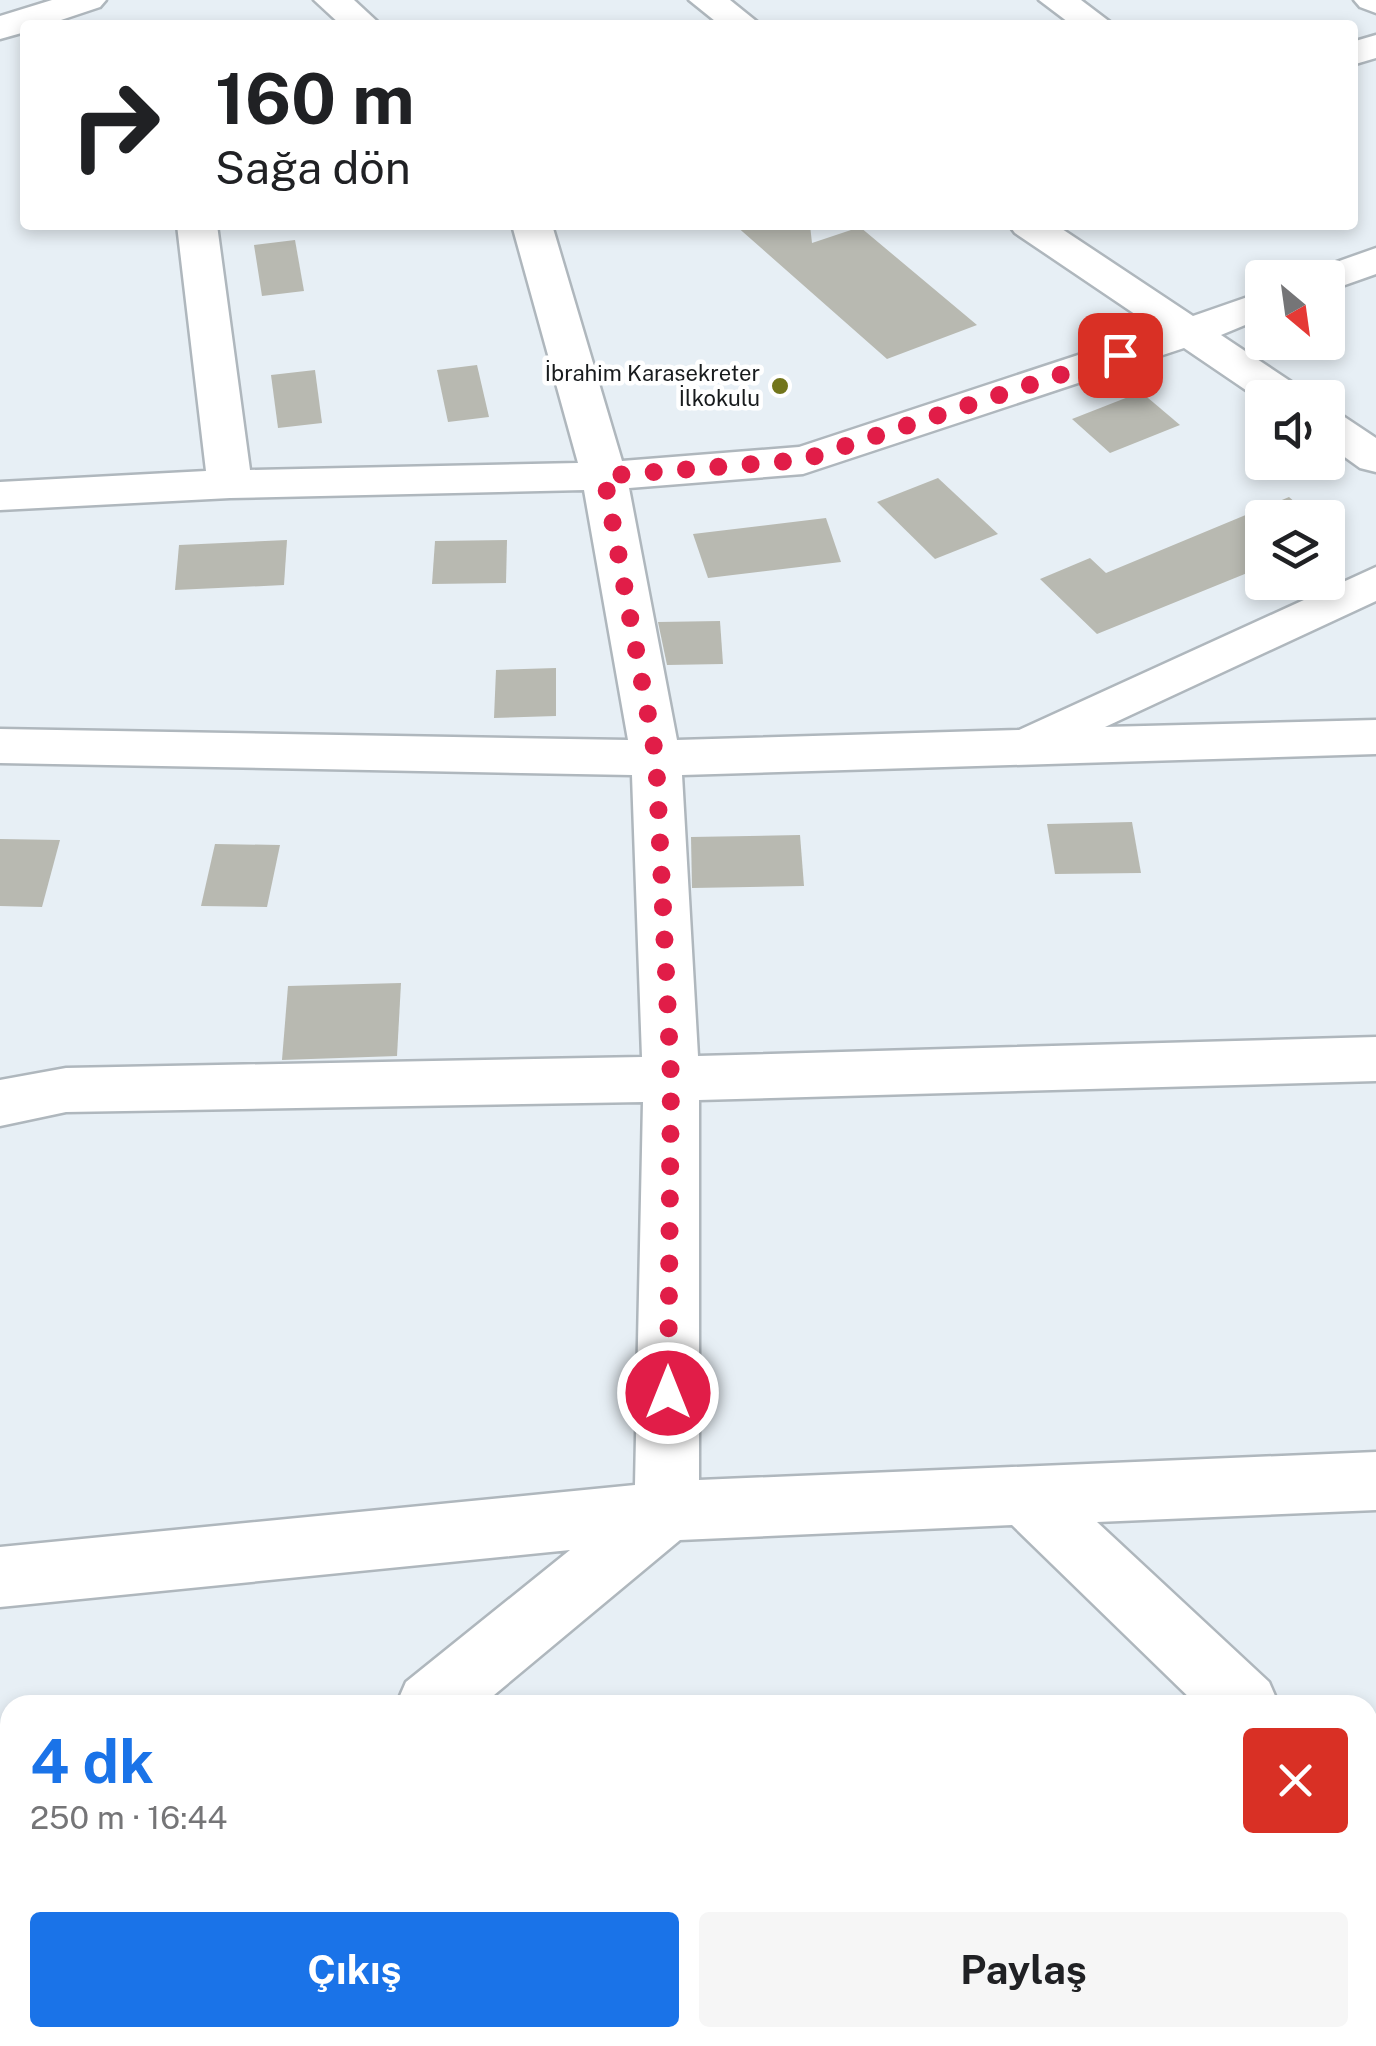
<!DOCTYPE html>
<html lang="tr">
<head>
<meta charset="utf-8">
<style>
	:root { --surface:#fff; --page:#f6f6f6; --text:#202124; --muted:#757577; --accent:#1a73e8 }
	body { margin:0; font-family:"Public Sans",sans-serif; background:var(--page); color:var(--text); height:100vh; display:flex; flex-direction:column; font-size:38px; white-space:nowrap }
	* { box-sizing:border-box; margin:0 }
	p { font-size:32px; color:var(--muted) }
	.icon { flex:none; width:55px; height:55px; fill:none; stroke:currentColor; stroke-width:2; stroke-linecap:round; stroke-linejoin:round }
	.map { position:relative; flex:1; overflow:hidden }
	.sheet { position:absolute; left:0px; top:1695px; width:1378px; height:352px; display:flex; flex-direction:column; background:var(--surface); border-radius:30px 30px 0 0; box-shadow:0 5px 15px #0003 }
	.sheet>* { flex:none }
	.hud { position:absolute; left:20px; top:20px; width:1338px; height:210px; border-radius:10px; box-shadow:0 5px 15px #0003; background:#fff; color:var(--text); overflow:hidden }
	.needle { width:65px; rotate:151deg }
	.tools { position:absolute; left:1245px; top:260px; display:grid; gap:20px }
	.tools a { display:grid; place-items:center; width:100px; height:100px; border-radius:10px; background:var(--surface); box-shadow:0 5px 15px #0003; font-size:50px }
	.pin { position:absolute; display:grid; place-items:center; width:85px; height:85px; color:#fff; margin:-42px; border-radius:20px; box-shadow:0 5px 15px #0006 }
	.me { position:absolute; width:110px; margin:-55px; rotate:0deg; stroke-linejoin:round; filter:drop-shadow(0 0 8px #0008) }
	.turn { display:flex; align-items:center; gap:35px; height:210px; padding:0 30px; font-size:45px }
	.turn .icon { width:130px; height:130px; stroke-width:2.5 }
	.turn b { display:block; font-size:70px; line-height:85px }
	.round { display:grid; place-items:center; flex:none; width:105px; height:105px; border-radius:10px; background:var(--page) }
	.overview { display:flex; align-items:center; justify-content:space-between; height:170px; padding:0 30px }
	h1 { font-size:60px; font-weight:700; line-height:75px; color:var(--accent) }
	.cta { display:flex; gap:20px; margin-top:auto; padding:20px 30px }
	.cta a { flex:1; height:115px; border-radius:10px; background:var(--accent); color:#fff; font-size:40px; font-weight:700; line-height:115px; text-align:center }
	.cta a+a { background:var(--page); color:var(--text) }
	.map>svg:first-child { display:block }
	.building { fill:#b8b9b1 }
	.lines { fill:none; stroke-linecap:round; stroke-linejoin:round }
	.minor-casing { stroke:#afb7bd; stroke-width:5 }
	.minor { fill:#fff; fill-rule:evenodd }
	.route { stroke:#e11d48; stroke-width:18; stroke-dasharray:0 32.4 }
	.poi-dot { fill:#72751b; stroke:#fff; stroke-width:4 }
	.labels { text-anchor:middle; stroke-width:9; stroke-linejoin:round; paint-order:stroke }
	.far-poi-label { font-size:22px; fill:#181b1d; stroke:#fff; text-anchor:end }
</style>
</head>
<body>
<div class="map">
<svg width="1376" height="2046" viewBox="0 0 1376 2046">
	<rect width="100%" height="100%" fill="#e7eff5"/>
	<g class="building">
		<polygon points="735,225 810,225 812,243 860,227 977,325 887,359"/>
		<polygon points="295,240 304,291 262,296 254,245"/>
		<polygon points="477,365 489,417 448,422 437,370"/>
		<polygon points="315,370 322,423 278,428 271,375"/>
		<polygon points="1141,392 1180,425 1110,453 1072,419"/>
		<polygon points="938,478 998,534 935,559 877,502"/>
		<polygon points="1289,497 1313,518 1262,518 1262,567 1097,634 1040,579 1090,558 1106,573"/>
		<polygon points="826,518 841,562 708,578 693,534"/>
		<polygon points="287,540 284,585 175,590 179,545"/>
		<polygon points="507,540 506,583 432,584 435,541"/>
		<polygon points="720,621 723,664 667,665 658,622"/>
		<polygon points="556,668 556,716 494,718 496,670"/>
		<polygon points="1132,822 1141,873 1055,874 1047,824"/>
		<polygon points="800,835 804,886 692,888 691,837"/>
		<polygon points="0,839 60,840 42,907 0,906"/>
		<polygon points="215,844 280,845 267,907 201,906"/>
		<polygon points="401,983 397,1056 282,1060 288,986"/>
	</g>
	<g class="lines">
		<defs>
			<g id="minor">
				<polygon points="52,0 106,0 100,7 46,25 25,25 25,32 0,39 0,16"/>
				<polygon points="314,0 354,0 381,25 341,25"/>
				<polygon points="689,0 730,0 761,25 720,25"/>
				<polygon points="1039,0 1081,0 1114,25 1072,25"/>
				<polygon points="1354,0 1376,0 1376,13 1360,7"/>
				<polygon points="1376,35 1376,58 1352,65 1352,42"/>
				<polygon points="177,225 217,225 250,470 578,463 512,225 552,225 622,461 799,447 1157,329 1015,233 1009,225 1056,225 1193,316 1262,292 1262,318 1221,335 1302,389 1308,398 1262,398 1262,401 1184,348 803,474 629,488 677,740 1019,730 1376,567 1376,601 1105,727 1376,720 1376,754 682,775 698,1056 1376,1037 1376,1081 699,1100 699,1480 1376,1452 1376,1510 1097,1522 1269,1682 1279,1705 1197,1705 1012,1525 680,1540 482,1705 396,1705 406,1682 570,1550 0,1607 0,1547 635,1485 643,1102 66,1112 0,1126 0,1080 66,1068 642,1057 632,775 0,763 0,729 628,740 584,490 230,498 0,510 0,482 206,471"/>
				<polygon points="1376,248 1376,274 1328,291 1328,278 1309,278 1314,270"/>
				<polygon points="1328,412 1343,416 1376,438 1376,472 1360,468 1328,445"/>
				<polygon points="1368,1786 1376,1789 1376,1864 1368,1861"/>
				<polygon points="1376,1932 1376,2011 1368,2015 1368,1936"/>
				<polygon points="0,1945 10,1949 10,2038 61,2038 58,2046 0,2046"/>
				<polygon points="1266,2038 1346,2038 1343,2046 1263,2046"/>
			</g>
		</defs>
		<use href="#minor" class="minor-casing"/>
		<use href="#minor" class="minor"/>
	</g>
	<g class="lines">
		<polyline class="route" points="668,1393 671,1079 656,758 604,476 803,460 1120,355"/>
	</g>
	<circle class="poi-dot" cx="780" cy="386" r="10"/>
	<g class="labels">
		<g class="far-poi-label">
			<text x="760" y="381">İbrahim Karasekreter<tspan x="760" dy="25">İlkokulu</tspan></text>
		</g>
	</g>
</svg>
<div class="tools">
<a><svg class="needle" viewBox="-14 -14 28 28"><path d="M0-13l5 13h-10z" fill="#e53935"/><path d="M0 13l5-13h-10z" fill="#757577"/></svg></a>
<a><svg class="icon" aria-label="sound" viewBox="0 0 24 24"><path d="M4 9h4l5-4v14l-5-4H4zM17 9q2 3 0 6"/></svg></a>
<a><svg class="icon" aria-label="layers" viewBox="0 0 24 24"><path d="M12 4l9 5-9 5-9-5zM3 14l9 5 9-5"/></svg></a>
</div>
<div class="pin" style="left:1120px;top:355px;background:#d93025"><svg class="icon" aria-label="arrive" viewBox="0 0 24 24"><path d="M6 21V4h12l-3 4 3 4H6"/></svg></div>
<svg class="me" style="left:668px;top:1393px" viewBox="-20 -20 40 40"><circle r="17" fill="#e11d48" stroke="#fff" stroke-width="3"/><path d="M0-11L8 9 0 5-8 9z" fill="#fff"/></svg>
<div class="hud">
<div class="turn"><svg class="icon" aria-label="right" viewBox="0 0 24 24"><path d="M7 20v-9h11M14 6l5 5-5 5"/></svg><div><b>160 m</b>Sağa dön</div></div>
</div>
<section class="sheet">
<div class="overview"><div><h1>4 dk</h1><p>250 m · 16:44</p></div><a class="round" style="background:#d93025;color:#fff"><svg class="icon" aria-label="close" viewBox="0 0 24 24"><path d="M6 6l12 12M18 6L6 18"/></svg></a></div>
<div class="cta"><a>Çıkış</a><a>Paylaş</a></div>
</section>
</div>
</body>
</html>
